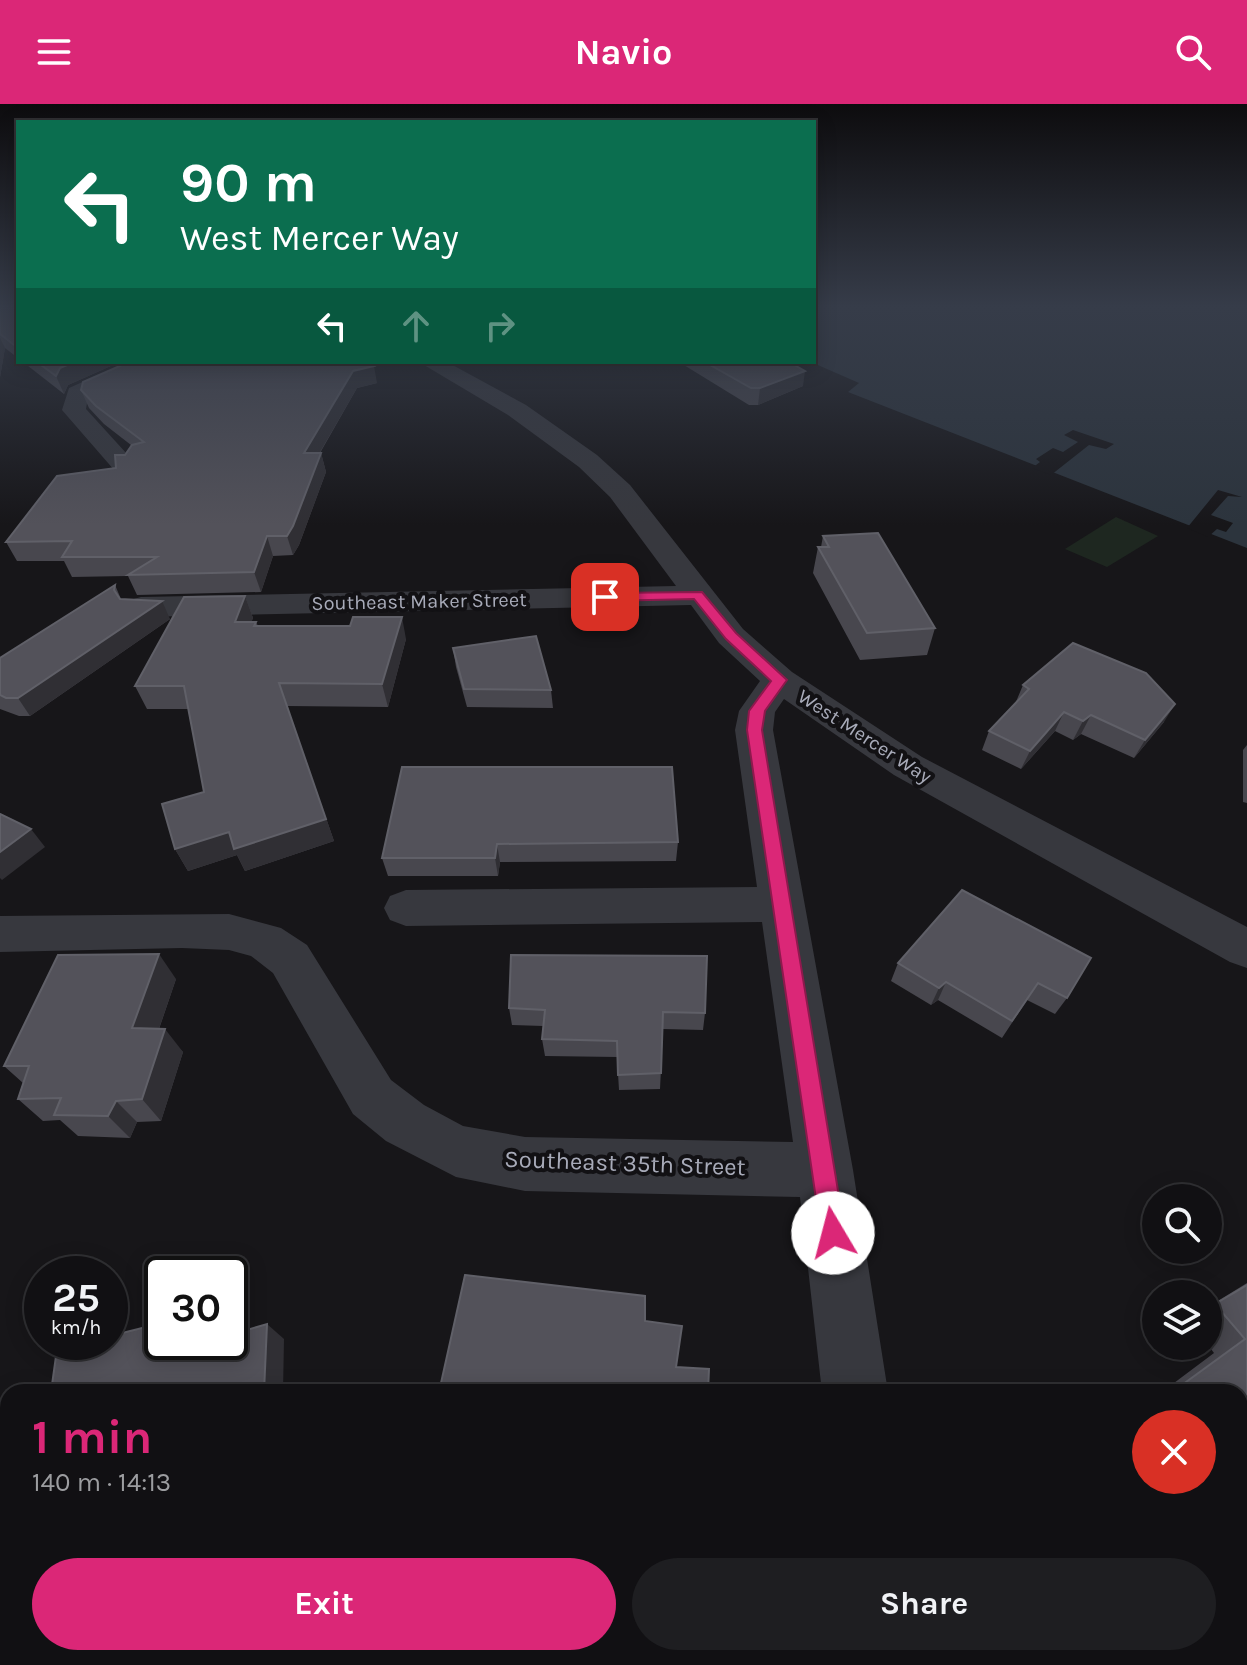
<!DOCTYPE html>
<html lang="en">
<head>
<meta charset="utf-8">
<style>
	:root { --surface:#111013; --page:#1e1e21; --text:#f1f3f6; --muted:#9c9da0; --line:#303033; --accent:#db2777 }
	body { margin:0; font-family:Karla,sans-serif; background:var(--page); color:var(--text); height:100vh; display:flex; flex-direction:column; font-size:30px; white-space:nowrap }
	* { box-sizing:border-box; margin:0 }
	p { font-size:26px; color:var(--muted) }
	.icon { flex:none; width:44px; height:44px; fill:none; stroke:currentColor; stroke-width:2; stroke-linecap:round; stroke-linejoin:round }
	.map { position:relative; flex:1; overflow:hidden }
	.sheet { position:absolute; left:0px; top:1280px; width:1248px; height:282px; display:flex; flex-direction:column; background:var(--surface); border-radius:24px 24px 0 0; box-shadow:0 4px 20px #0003,0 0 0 2px var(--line) }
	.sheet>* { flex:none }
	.banner { position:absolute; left:16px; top:16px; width:800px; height:244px; border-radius:0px; box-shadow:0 4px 20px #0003,0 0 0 2px var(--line); background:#0b6e4f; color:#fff; overflow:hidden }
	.buttons { position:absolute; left:1142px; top:1080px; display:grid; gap:16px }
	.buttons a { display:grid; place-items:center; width:80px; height:80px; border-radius:50%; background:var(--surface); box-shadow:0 4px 20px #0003,0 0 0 2px var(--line); font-size:40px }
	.speed { position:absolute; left:24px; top:1152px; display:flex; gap:16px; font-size:40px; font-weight:700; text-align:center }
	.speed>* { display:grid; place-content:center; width:104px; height:104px; border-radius:50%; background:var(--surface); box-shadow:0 4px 20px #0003,0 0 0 2px var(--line); line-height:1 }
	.speed small { font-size:20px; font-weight:400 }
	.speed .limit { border:4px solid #111; border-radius:12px; background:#fff; color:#111 }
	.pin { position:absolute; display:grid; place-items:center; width:68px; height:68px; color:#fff; margin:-34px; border-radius:16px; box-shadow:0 4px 12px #0006 }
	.me { position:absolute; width:88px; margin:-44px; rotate:352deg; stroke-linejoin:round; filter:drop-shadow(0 0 6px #0008) }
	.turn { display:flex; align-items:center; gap:28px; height:168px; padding:0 32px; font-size:36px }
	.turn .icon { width:104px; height:104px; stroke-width:2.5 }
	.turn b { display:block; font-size:56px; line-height:68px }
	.lanes { display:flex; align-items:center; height:76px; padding:0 32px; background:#0003; justify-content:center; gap:40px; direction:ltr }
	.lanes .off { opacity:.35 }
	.round { display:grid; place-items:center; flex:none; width:84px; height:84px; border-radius:42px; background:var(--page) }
	.summary { display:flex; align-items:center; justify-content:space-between; height:136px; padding:0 32px }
	h1 { font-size:48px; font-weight:700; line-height:60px; color:var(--accent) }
	.cta { display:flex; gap:16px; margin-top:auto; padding:16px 32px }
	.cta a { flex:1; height:92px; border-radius:48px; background:var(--accent); color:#fff; font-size:32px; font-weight:700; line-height:92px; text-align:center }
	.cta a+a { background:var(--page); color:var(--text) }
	header { display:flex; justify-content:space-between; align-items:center; height:104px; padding:0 32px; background:var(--accent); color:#fff; font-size:36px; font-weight:700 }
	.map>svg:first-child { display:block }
	.green { fill:#1e2720 }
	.water { fill:#2c343d }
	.pier { fill:#171619 }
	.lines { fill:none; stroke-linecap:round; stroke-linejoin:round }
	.minor { fill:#37383e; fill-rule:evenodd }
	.wall { fill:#48474e }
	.shaded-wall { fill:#302f34 }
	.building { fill:#53525a; stroke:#606068; stroke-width:2 }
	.route { fill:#db2777; stroke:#8e194d; stroke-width:2 }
	.labels { text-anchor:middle; stroke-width:8; stroke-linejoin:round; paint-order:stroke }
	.far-street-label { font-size:20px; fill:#a8abb9; stroke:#121114 }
	.street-label { font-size:24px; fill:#a8abb9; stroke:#121114 }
</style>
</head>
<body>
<header><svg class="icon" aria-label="menu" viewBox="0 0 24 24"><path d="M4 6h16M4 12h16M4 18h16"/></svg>Navio<svg class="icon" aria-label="search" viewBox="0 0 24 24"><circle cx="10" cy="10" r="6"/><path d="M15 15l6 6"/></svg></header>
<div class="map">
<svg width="1247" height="1561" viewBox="0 0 1247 1561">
	<rect width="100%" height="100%" fill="#171619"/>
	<polygon class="green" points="1116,413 1158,432 1107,463 1065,445"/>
	<polygon class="water" points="814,203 1247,203 1247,444 848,288 859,279 811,258 814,258"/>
	<g class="pier">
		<polygon points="1073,326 1114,340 1106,345 1089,341 1051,371 1032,364 1040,358 1036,355 1053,344 1063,348 1078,338 1064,331"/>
		<polygon points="1218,386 1242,393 1228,392 1211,411 1233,419 1226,428 1217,425 1208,433 1187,424"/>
	</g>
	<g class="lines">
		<g class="minor">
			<polygon points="144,258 190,258 187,263 128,275 88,293 86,305 137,361 133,367 115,367 62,306 69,284 114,264"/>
			<polygon points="419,258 447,258 526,301 597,351 630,381 743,525 792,568 922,653 1247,823 1247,864 1230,858 894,671 784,595 775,608 773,626 853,1066 888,1288 822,1288 800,1093 525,1087 456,1073 386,1037 353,1010 273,869 251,852 229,846 182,844 0,848 0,812 229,810 281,824 307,841 391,976 424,1001 463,1022 525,1033 793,1038 762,818 406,822 390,816 384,804 390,792 406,786 757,783 735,626 739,607 760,577 719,539 691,501 141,513 130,510 125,503 130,496 141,493 676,482 610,393 579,363 508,311"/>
			<polygon points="852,1554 928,1554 929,1561 853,1561"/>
		</g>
	</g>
	<g class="wall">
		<polygon points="0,203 18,203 18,254 5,244 0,273"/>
		<polygon points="23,258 129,258 113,261 68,281 64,290"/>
		<polygon points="679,258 789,258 803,282 758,301 749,301"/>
		<polygon points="377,279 357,284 320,349 321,349 326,368 299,441 293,451 273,452 261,488 137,491 128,472 72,473 64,457 17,457 6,438 116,364 131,341 104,320 89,304 81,286"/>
		<polygon points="823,432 935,524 927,551 860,556 813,469 818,443 821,443"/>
		<polygon points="115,481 121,495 170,515 30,612 19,612 0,605 0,554"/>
		<polygon points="245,492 253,514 251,518 256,518 258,522 406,535 388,603 287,602 334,737 245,767 237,751 188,767 175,745 204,688 188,605 147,605 135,582"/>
		<polygon points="453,544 551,586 553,604 467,603 456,563"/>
		<polygon points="1023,581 1164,618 1134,654 1081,630 1073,636 1055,627 1021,665 982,646 989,627 1015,600"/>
		<polygon points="1247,641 1247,699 1243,698 1243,646"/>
		<polygon points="402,663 678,738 676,757 500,758 498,772 388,772 382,754"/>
		<polygon points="962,786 1067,894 1055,910 1027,896 1002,934 938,896 931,901 891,877 898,859"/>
		<polygon points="176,875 159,925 183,948 161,1017 137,1018 130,1034 78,1032 60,1016 43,1017 18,995 23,979 4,962"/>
		<polygon points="509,904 705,909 703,926 663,925 660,985 619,986 617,953 545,952 542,935 543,922 512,921"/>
		<polygon points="1247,1179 1247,1418 1240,1408 1240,1288 1162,1288 1214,1249 1208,1241 1208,1203"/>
	</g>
	<g class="shaded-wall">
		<polygon points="0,234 5,244 0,273"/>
		<polygon points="74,258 129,258 113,261 68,281 64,290 56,272 60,264"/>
		<polygon points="374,262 377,279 357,284 309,367 304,349 353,267"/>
		<polygon points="805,267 803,282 758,301 760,284"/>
		<polygon points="321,349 326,368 299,441 293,451 287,432"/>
		<polygon points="267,432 273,452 261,488 254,468"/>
		<polygon points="245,492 253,514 244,540 235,518"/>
		<polygon points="162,497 170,515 30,612 18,594"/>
		<polygon points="402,513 406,535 388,603 382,580"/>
		<polygon points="279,579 334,737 245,767 237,751 188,767 175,745"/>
		<polygon points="1175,600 1164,618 1134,654 1145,636"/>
		<polygon points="1064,608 1055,627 1021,665 1030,647"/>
		<polygon points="1091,611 1081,630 1073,636 1083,617"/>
		<polygon points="31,725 45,743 2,776 0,774 0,748"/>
		<polygon points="497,740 500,758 498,772 495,754"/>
		<polygon points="159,850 176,875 151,948 132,924"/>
		<polygon points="946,878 938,896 931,901 939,884"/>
		<polygon points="165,925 183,948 161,1017 142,995"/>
		<polygon points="116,997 137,1018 130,1034 108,1012"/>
		<polygon points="267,1220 284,1235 283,1288 264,1288"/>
	</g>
	<g class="building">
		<polygon points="0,203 18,203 18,244 0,230"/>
		<polygon points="37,258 74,258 60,264 56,272"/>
		<polygon points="136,258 368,258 374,262 353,267 304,349 321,349 293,422 287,432 267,432 254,468 128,471 157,453 62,453 72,437 6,438 57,372 116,364 115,351 125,351 132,341 144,338 96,302 81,286 83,278 122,261"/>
		<polygon points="705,258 789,258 805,267 760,284 751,284"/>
		<polygon points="878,429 935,524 867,529 818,443 829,443 823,432"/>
		<polygon points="115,481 114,486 120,495 162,497 18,594 6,594 0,591 0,554"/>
		<polygon points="245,492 235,518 256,518 254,522 350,522 353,513 402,513 382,580 279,579 326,715 234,745 229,728 175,745 162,700 204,688 184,582 135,582 184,493"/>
		<polygon points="536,532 551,586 464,585 453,544"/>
		<polygon points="1073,539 1146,569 1175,600 1145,636 1091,611 1083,617 1064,608 1030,647 989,627 1029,585 1023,581"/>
		<polygon points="402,663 672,663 678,738 497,740 495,754 382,754"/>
		<polygon points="0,710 31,725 0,748"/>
		<polygon points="962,786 1091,854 1067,894 1038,879 1012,917 946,878 939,884 898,859"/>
		<polygon points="159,850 132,924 165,925 142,995 116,997 108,1012 54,1011 61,994 18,995 29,962 4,962 58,851"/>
		<polygon points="511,851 707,852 705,909 663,908 661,969 618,971 617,937 542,935 545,906 509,904"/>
		<polygon points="465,1171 645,1192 645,1217 682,1222 676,1263 709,1265 708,1288 439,1288"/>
		<polygon points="1247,1181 1247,1365 1240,1356 1240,1288 1187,1288 1182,1281 1245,1235 1215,1200"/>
		<polygon points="162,1219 162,1238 190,1238 189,1242 203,1238 230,1238 230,1231 267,1220 264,1288 51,1288 57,1245 86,1238 110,1238 110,1232"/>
	</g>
	<linearGradient id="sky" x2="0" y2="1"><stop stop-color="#0d0c0e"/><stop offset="0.48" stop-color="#363c49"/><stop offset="1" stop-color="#363c49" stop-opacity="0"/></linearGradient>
	<rect width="1247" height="421" fill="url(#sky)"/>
	<polygon class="route" points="702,488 736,529 787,576 765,607 762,626 845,1129 842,1138 833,1142 825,1138 821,1129 747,626 749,607 771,577 726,535 694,495 605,497 598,493 605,489"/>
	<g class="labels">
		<g class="far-street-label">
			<text transform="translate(419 497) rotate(-1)" y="7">Southeast Maker Street</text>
			<text transform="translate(865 632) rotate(33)" y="7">West Mercer Way</text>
		</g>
		<g class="street-label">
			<text transform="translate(625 1059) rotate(2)" y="8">Southeast 35th Street</text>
		</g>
	</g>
</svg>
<div class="buttons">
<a><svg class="icon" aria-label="search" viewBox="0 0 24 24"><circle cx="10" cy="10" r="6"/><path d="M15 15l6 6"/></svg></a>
<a><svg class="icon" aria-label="layers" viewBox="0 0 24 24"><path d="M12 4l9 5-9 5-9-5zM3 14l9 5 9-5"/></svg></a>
</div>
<div class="speed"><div>25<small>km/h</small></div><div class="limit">30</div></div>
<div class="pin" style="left:605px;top:493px;background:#d93025"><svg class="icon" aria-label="arrive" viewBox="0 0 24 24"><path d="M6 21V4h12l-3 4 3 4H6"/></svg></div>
<svg class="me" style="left:833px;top:1129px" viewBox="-20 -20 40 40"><circle r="19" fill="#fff"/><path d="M0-13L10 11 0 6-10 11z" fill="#db2777"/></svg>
<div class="banner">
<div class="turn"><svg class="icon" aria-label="left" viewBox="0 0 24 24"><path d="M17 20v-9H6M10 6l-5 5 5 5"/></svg><div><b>90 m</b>West Mercer Way</div></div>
<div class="lanes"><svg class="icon" aria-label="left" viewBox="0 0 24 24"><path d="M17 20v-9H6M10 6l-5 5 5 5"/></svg><svg class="icon off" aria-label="ahead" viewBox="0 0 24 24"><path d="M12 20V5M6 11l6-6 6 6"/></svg><svg class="icon off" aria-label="right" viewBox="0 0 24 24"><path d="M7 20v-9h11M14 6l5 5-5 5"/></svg></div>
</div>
<section class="sheet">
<div class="summary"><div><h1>1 min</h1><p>140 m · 14:13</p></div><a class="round" style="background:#d93025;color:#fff"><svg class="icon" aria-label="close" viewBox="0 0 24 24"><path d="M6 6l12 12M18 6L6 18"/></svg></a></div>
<div class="cta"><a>Exit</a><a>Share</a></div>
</section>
</div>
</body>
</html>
